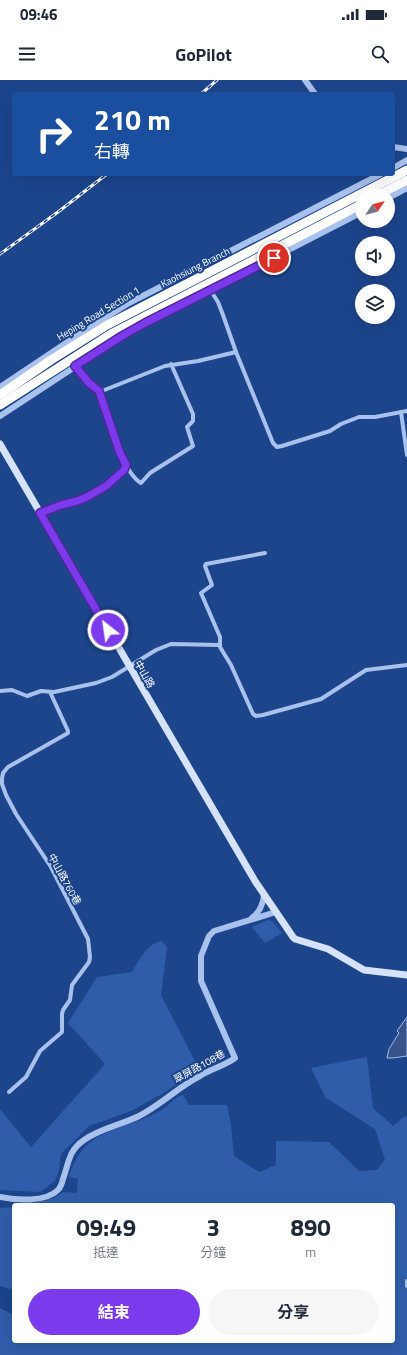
<!DOCTYPE html>
<html lang="zh-TW">
<head>
<meta charset="utf-8">
<style>
	:root { --surface:#fff; --page:#f6f6f7; --text:#1f2937; --muted:#747a83; --accent:#7c3aed }
	body { margin:0; font-family:"Titillium Web","Noto Sans TC",sans-serif; background:var(--page); color:var(--text); height:100vh; display:flex; flex-direction:column; font-size:15px; white-space:nowrap }
	* { box-sizing:border-box; margin:0 }
	p { font-size:13px; color:var(--muted) }
	.icon { flex:none; width:22px; height:22px; fill:none; stroke:currentColor; stroke-width:2; stroke-linecap:round; stroke-linejoin:round }
	.map { position:relative; flex:1; overflow:hidden }
	.drawer { position:absolute; left:12px; top:1123px; width:383px; height:140px; display:flex; flex-direction:column; background:var(--surface); border-radius:4px; box-shadow:0 4px 16px #0002 }
	.drawer>* { flex:none }
	.hud { position:absolute; left:12px; top:12px; width:383px; height:84px; border-radius:4px; box-shadow:0 4px 16px #0002; background:#1a4fa0; color:#fff; overflow:hidden }
	.needle { width:26px; rotate:55deg }
	.controls { position:absolute; left:355px; top:108px; display:grid; gap:8px }
	.controls a { display:grid; place-items:center; width:40px; height:40px; border-radius:50%; background:var(--surface); box-shadow:0 4px 16px #0002; font-size:20px }
	.pin { position:absolute; display:grid; place-items:center; width:34px; height:34px; color:#fff; margin:-17px; border:2px solid #fff; border-radius:50%; box-shadow:0 1px 4px #0007 }
	.me { position:absolute; width:44px; margin:-22px; rotate:330deg; stroke-linejoin:round; filter:drop-shadow(0 0 3px #0008) }
	.turn { display:flex; align-items:center; gap:14px; height:84px; padding:0 16px; font-size:18px }
	.turn .icon { width:52px; height:52px; stroke-width:2.5 }
	.turn b { display:block; font-size:28px; line-height:34px }
	.eta { display:flex; justify-content:space-evenly; align-items:center; height:68px; text-align:center }
	.eta b { font-size:24px; font-weight:700; line-height:28px }
	.cta { display:flex; gap:8px; margin-top:auto; padding:8px 16px }
	.cta a { flex:1; height:46px; border-radius:24px; background:var(--accent); color:#fff; font-size:16px; font-weight:700; line-height:46px; text-align:center }
	.cta a+a { background:var(--page); color:var(--text) }
	.status { display:flex; justify-content:space-between; align-items:center; height:28px; padding:0 20px; background:var(--surface); direction:ltr }
	.status svg { height:11px; fill:currentColor }
	header { display:flex; justify-content:space-between; align-items:center; height:52px; padding:0 16px; background:var(--surface); font-size:18px; font-weight:700 }
	.map>svg:first-child { display:block }
	.green { fill:#305daa }
	.water { fill:#375488; stroke:#9cbcef }
	.lines { fill:none; stroke-linecap:round; stroke-linejoin:round }
	.minor { stroke:#a9c2ed; stroke-width:4 }
	.tertiary { stroke:#a9c2ed; stroke-width:6 }
	.secondary { stroke:#d5e2f9; stroke-width:7 }
	.motorway { stroke:#fff; stroke-width:9 }
	.rail-casing { stroke:#fff; stroke-width:3 }
	.rail { stroke:#1c458c; stroke-width:1.5; stroke-dasharray:4.5; stroke-linecap:butt }
	.motorway-bridge { stroke:#fff; stroke-width:9 }
	.route-casing { stroke:#51269a; stroke-width:10 }
	.route { stroke:#7c3aed; stroke-width:7 }
	.labels { text-anchor:middle; stroke-width:4; stroke-linejoin:round; paint-order:stroke }
	.street-label { font-size:10px; fill:#fff; stroke:#1c458c }
</style>
</head>
<body>
<div class="status"><b>09:46</b><svg viewBox="0 0 49 12"><path d="M0 12V9h3v3zM5 12V6h3v6zM10 12V3h3v9zM15 12V0h3v12zM26 1h20v11H26zM47 4h2v5h-2z"/></svg></div>
<header><svg class="icon" aria-label="menu" viewBox="0 0 24 24"><path d="M4 6h16M4 12h16M4 18h16"/></svg>GoPilot<svg class="icon" aria-label="search" viewBox="0 0 24 24"><circle cx="10" cy="10" r="6"/><path d="M15 15l6 6"/></svg></header>
<div class="map">
<svg width="407" height="1275" viewBox="0 0 407 1275">
	<rect width="100%" height="100%" fill="#1c458c"/>
	<g class="green">
		<polygon points="268,840 272,841 282,853 265,863 252,847"/>
		<path d="M162,861L167,867L161,915L199,989L162,1014L131,1031L89,1046L61,1074L59,1091L55,1101L40,1112L0,1110V1029L31,1067L105,984L68,943L97,897L132,892C139,881 147,863 162,861Z"/>
		<path d="M367,977L373,1028L393,1046L405,1036L407,1038V1275H0V1228L12,1234L14,1233V1261H393V1125H26L54,1118L63,1112L77,1113L78,1099L69,1097C84,1045 124,1053 163,1029C170,1025 174,1017 183,1015L189,1025H227L231,1045L234,1076L259,1092L276,1085V1061L329,1062L359,1091L377,1090L385,1080L375,1049L326,1018L311,988Z"/>
		<polygon points="14,1127 14,1210 0,1206 0,1128"/>
	</g>
	<polygon class="water" points="407,937 407,976 393,978 387,978 389,969 399,953 397,951"/>
	<g class="lines">
		<g class="minor">
			<polyline points="209,208 218,222 223,235 236,272 273,363 277,367 282,366 330,351 341,344 359,337 375,337 407,331"/>
			<polyline points="74,285 95,309 102,311 165,286 198,281 236,272"/>
			<path d="M99,311C106,334 121,391 141,403L150,393L193,366L187,347L193,341V334L171,284"/>
			<polyline points="401,332 407,375"/>
			<polyline points="40,433 61,425 77,421 87,417 106,405 124,390 126,385"/>
			<polyline points="265,473 206,484 205,486 212,505 201,513 220,557 220,567 231,585 253,634 256,636 263,635 321,619 366,590 407,585"/>
			<polyline points="0,611 12,610 27,616 41,611 54,612 96,603 112,597 156,570 171,564 220,565"/>
			<polyline points="9,1012 26,997 40,971 62,952 62,934 63,930 70,920 72,905 89,882 90,877 88,859 51,787 16,734 6,715 2,704 2,698 3,693 8,687 68,653 68,651 50,612"/>
			<polyline points="407,1201 407,1206"/>
		</g>
		<g class="tertiary">
			<polyline points="305,0 315,14"/>
			<polyline points="393,67 407,69"/>
			<polyline points="393,88 407,80"/>
			<polyline points="388,118 407,108"/>
			<polyline points="0,307 87,249 129,223 381,94"/>
			<polyline points="0,336 122,256 362,132"/>
			<path d="M252,838C260,832 263,824 264,815"/>
			<path d="M0,1117C16,1120 45,1123 58,1110C61,1107 62,1103 63,1099C69,1083 68,1071 84,1060C101,1048 121,1045 139,1036C161,1025 178,1007 200,996C211,989 224,986 235,978L201,901V876L209,856L214,851L276,832"/>
		</g>
		<polyline class="secondary" points="0,364 255,801 293,857 295,859 328,869 364,890 407,895"/>
		<polyline class="motorway" points="378,115 407,100"/>
		<defs>
			<g id="rail">
				<polyline points="201,14 217,0"/>
				<polyline points="0,174 58,132 107,94"/>
			</g>
		</defs>
		<use href="#rail" class="rail-casing"/>
		<use href="#rail" class="rail"/>
		<g class="motorway-bridge">
			<polyline points="0,315 51,280 107,245 407,90"/>
			<polyline points="0,325 111,254 362,124"/>
		</g>
	</g>
	<g class="lines">
		<defs>
			<polyline id="route" points="108,550 40,433 61,425 77,421 87,417 106,406 124,390 126,385 120,373 99,311 89,303 75,286 122,256 145,243 274,178"/>
		</defs>
		<use href="#route" class="route-casing"/>
		<use href="#route" class="route"/>
	</g>
	<g class="labels">
		<g class="street-label">
			<text transform="translate(195 187) rotate(-27)" y="4">Kaohsiung Branch</text>
			<text transform="translate(98 233) rotate(-31)" y="4">Heping Road Section 1</text>
			<text transform="translate(145 594) rotate(60)" y="4">中山路</text>
			<text transform="translate(65 799) rotate(61)" y="4">中山路760巷</text>
			<text transform="translate(199 986) rotate(-29)" y="4">翠屏路108巷</text>
		</g>
	</g>
</svg>
<div class="controls">
<a><svg class="needle" viewBox="-14 -14 28 28"><path d="M0-13l5 13h-10z" fill="#e53935"/><path d="M0 13l5-13h-10z" fill="#747a83"/></svg></a>
<a><svg class="icon" aria-label="sound" viewBox="0 0 24 24"><path d="M4 9h4l5-4v14l-5-4H4zM17 9q2 3 0 6"/></svg></a>
<a><svg class="icon" aria-label="layers" viewBox="0 0 24 24"><path d="M12 4l9 5-9 5-9-5zM3 14l9 5 9-5"/></svg></a>
</div>
<div class="pin" style="left:274px;top:178px;background:#d93025"><svg class="icon" aria-label="arrive" viewBox="0 0 24 24"><path d="M6 21V4h12l-3 4 3 4H6"/></svg></div>
<svg class="me" style="left:108px;top:550px" viewBox="-20 -20 40 40"><circle r="17" fill="#7c3aed" stroke="#fff" stroke-width="3"/><path d="M0-11L8 9 0 5-8 9z" fill="#fff"/></svg>
<div class="hud">
<div class="turn"><svg class="icon" aria-label="right" viewBox="0 0 24 24"><path d="M7 20v-9h11M14 6l5 5-5 5"/></svg><div><b>210 m</b>右轉</div></div>
</div>
<section class="drawer">
<div class="eta">
<div><b>09:49</b><p>抵達</p></div>
<div><b>3</b><p>分鐘</p></div>
<div><b>890</b><p>m</p></div>
</div>
<div class="cta"><a>結束</a><a>分享</a></div>
</section>
</div>
</body>
</html>
